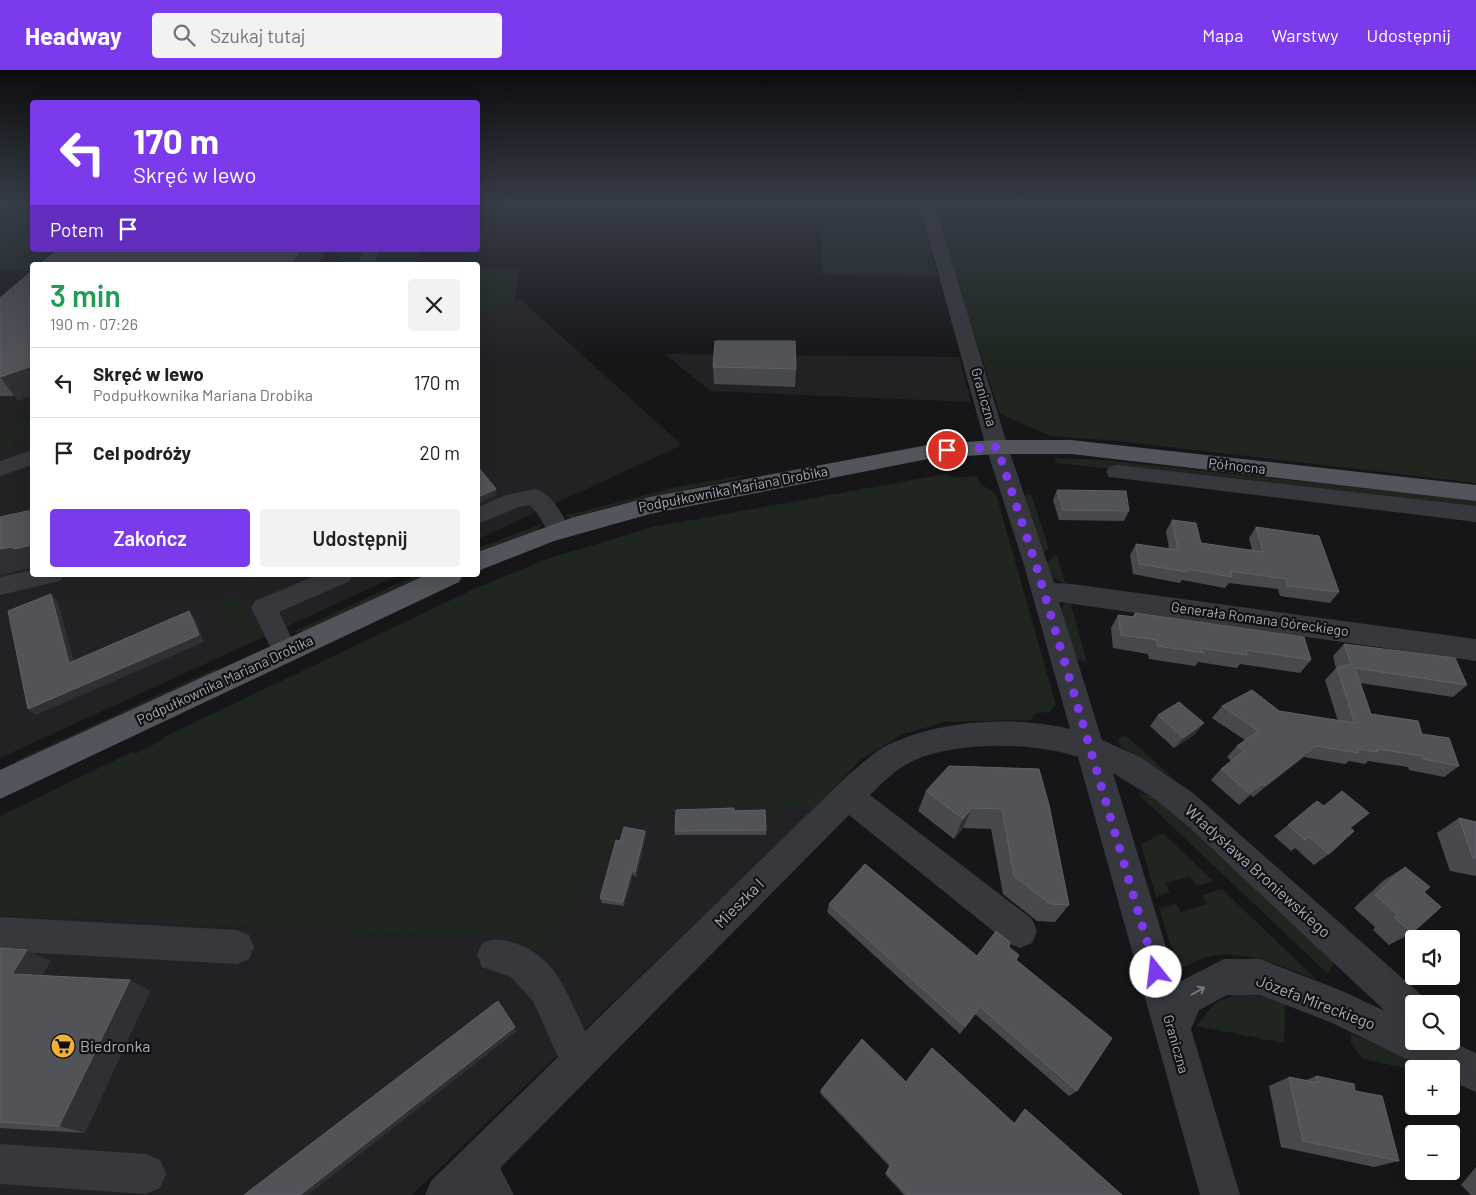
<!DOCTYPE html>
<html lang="pl">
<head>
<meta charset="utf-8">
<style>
	:root { --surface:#fff; --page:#f2f2f2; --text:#202124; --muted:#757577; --line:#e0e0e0; --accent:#7c3aed }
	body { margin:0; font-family:Barlow,sans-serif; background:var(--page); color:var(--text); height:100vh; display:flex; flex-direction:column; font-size:19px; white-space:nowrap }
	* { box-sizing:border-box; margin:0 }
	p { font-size:16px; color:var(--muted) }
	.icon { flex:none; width:28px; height:28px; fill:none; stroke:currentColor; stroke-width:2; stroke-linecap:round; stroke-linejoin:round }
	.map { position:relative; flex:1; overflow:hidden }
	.details { position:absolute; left:30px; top:192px; width:450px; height:315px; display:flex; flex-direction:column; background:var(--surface); border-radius:5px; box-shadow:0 5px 20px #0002 }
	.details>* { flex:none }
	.top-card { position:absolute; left:30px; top:30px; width:450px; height:152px; border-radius:5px; box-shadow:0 5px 20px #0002; background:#7c3aed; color:#fff; overflow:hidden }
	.buttons { position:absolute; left:1405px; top:860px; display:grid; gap:10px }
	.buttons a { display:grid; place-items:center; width:55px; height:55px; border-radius:5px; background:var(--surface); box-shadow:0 5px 20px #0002; font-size:25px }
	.pin { position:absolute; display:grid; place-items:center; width:42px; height:42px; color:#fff; margin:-21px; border:2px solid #fff; border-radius:50%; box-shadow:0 1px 5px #0007 }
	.me { position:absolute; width:55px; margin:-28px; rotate:344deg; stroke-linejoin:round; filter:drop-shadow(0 0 4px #0008) }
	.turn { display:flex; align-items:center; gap:18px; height:105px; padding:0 20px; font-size:22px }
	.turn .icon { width:65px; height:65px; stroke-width:2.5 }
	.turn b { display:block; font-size:35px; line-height:42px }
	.then { display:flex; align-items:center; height:48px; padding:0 20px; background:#0003; gap:10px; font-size:19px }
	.round { display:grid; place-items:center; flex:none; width:52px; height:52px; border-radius:5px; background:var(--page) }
	.summary { display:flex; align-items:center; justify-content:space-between; height:85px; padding:0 20px }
	h1 { font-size:30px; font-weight:600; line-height:38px; color:#1e9e55 }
	.action { display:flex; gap:10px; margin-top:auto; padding:10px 20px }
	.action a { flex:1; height:58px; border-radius:5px; background:var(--accent); color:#fff; font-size:20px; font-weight:600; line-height:58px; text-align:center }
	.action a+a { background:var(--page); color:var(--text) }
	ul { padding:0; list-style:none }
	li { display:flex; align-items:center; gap:15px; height:70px; padding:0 20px; border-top:1px solid var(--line) }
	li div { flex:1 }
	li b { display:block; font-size:19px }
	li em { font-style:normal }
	header { display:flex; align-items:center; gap:30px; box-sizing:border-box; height:70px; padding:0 25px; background:var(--accent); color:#fff }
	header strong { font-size:24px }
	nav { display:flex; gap:28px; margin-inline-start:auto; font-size:18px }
	.search { width:350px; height:45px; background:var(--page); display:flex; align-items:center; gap:12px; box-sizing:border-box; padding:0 18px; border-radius:5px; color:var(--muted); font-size:19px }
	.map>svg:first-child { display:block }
	.built { fill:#222225 }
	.green { fill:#1e261f }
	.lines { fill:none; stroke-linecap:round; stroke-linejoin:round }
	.minor { fill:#37383d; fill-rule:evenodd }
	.major { fill:#53555c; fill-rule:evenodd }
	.wall { fill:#47494d }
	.shaded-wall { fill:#2f3033 }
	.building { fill:#525359; stroke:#5f6168 }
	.oneway { stroke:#757881 }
	.route { stroke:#7c3aed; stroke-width:9; stroke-dasharray:0 16.2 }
	.labels { text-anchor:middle; stroke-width:4.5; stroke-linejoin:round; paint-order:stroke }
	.street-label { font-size:14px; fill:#a8adb8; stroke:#111113 }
	.near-street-label { font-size:16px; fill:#a8adb8; stroke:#111113 }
	.near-poi-label { font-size:16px; fill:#a8adb8; stroke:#111113; text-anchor:start }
</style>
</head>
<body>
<header>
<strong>Headway</strong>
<div class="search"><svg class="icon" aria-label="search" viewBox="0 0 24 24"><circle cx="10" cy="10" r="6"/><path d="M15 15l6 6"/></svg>Szukaj tutaj</div>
<nav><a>Mapa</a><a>Warstwy</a><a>Udostępnij</a></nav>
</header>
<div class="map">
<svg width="1476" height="1125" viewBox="0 0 1476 1125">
	<rect width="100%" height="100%" fill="#161618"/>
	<g class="built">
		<polygon points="478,198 519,199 515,231 520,229 682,375 478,469"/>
		<polygon points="32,220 32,505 399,505 0,688 0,248"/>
		<polygon points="665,284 959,287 971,332 710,321"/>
		<polygon points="813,740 412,1125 0,1125 0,846 512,870 530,877 538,884 636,743"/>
	</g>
	<g class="green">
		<polygon points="0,133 32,133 32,180 265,180 80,195 32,195 32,201 0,200"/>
		<polygon points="820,133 916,133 938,207 823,204"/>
		<polygon points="932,133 1476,133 1476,413 1118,371 1051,366 1000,344"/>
		<path d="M329,180H367C352,205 348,194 329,180Z"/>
		<polygon points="381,180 422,180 413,195 374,195"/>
		<polygon points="478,198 519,199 515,231 478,244"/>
		<polygon points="13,352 24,353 27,359 9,377 0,381 0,360 6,360"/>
		<polygon points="1054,388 1103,390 1476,430 1476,439 1057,393"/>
		<polygon points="747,404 740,408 616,435 573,448 564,446 673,418"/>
		<polygon points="946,404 956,408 976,406 981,414 996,424 1056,635 1050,642 1035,643 1032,650 944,652 901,665 860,690 813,740 636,743 538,884 530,877 512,870 0,846 0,746 134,681 135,684 163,670 164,667 478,517 547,489 653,457"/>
		<polygon points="1027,424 1031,424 1049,478 1041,485 1024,426"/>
		<polygon points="542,454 537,460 478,483 478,478"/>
		<polygon points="1056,484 1066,515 1051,506 1045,494"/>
		<polygon points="416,505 426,505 307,561 291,563"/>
		<polygon points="237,525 262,568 244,576 219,532"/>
		<polygon points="1070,531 1087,592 1076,589 1060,543 1063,535"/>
		<polygon points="219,597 215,602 16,693 15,691"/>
		<polygon points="1125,665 1170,705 1170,706 1125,679 1118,672 1119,669"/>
		<path d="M1138,724C1155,723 1169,738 1181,748L1334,891L1328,904Z"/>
		<polygon points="1163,763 1213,811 1197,816 1190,807 1165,813 1170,822 1156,827 1141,774"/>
		<path d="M1222,819L1317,910C1283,897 1240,876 1203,888C1195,891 1187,896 1178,899L1159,838L1176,834L1181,842L1207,834L1202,825Z"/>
		<polygon points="1236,924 1260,926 1285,933 1284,973 1196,956 1215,933"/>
		<polygon points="1351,964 1435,999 1414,1000 1363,989 1351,974"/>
	</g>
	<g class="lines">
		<g class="minor">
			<path d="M919,133H934L1008,377L1054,513L1072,514L1476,569V591L1059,532L1102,670L1140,687L1193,723L1427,930L1428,934H1414V971H1450L1476,983V1022L1451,1011V999H1427L1330,952L1260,925H1227L1199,940L1191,959L1240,1125H1200L1078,687C1036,672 957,671 915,690C897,698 884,711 870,725L1032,849L1037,861L1032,873L1020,878L1008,873L849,745L500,1098L514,1125H425L431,1111L558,987L533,931L511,907L482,897L477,885L482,873C494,868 499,869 511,872C556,884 567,924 585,961L849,704C860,696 870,685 882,678C933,650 1014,645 1070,659L1024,495L986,377ZM1113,703L1155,729L1188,756L1385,941L1340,920L1260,889H1224L1177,913Z"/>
			<polygon points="364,180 380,180 373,195 357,195"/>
			<polygon points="32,380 32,395 0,406 0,391"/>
			<polygon points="1117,395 1476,436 1476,452 1109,407 1106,402 1109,397"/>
			<path d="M535,419C553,424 562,445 571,460L567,466L559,468L551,466L537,443L530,435L519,437L478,454V437L506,425Z"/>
			<polygon points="32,500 32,505 63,505 60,511 0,525 0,507"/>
			<polygon points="317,505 353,505 350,511 279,542 298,581 294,588 285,592 276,588 251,538 255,531"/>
			<polygon points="0,847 237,860 249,865 254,877 249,889 237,894 0,881"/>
			<polygon points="0,1074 146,1084 160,1090 166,1104 160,1118 146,1124 0,1114"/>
		</g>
		<g class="major">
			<polygon points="997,370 1071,370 1476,415 1476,431 1071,384 997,384 933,388 650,444 554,471 478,501 478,482 571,448 650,427 933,374"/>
			<polygon points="426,505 463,505 459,512 0,729 0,700"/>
		</g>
	</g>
	<g class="wall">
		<polygon points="0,228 18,331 15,326 0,326"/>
		<polygon points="713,297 796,299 795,317 714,314"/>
		<polygon points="1057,420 1129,441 1124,451 1059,450 1053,430"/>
		<polygon points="1172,450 1201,473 1252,480 1249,468 1256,457 1339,522 1330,533 1280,526 1278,519 1229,513 1225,518 1182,510 1180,513 1133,504 1130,485 1136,474 1169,479 1166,461"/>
		<polygon points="1135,543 1311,590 1300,603 1240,594 1237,598 1198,592 1195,596 1149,589 1148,584 1113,578 1111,558 1118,545 1132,547"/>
		<polygon points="1344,574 1467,615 1453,627 1360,613 1371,644 1422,664 1459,696 1444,707 1409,700 1408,697 1368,691 1365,694 1349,691 1345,694 1304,687 1253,727 1251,725 1239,735 1211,710 1221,699 1231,691 1227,687 1237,676 1245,670 1212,648 1222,636 1279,641 1338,651 1325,610 1336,598 1333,586"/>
		<polygon points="1158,645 1195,664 1174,678 1150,656"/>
		<polygon points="1039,699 1069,835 1055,852 1037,851 1003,824 991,759 963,758 954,769 918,741 926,721"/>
		<polygon points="734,741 766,760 766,765 675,765 675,761"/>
		<polygon points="1459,748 1476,752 1476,806 1450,801 1437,763"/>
		<polygon points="1288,755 1350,758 1329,784 1314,795 1295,778 1291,781 1274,766"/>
		<polygon points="645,761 646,766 636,807 633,804 624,836 602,833 600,828 620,771"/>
		<polygon points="1405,797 1424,822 1412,863 1389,875 1373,860 1375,857 1354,838 1384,810"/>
		<polygon points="829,834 977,886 1009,877 1016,890 1077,1021 1069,1026 975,944 960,964 827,842"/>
		<polygon points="0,878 51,891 42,905 150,921 85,1063 0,1058"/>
		<polygon points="1316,1006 1355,1021 1399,1091 1374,1097 1281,1077 1269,1016 1289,1007 1306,1010"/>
		<polygon points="906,1012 1014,1053 1022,1042 1025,1039 1122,1125 904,1125 885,1104 889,1096 820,1023 821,1020"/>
		<polygon points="1476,1097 1476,1125 1471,1125 1461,1115"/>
	</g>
	<g class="shaded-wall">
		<polygon points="301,180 327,180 316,195 289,195"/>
		<polygon points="32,296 32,326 18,331 0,307"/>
		<polygon points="496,419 497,425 478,434 478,427"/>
		<polygon points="32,475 32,499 14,479"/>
		<polygon points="12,477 32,498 0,505 0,479"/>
		<polygon points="51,524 58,532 76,599 69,593"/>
		<polygon points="189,541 195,548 204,572 36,645 28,639"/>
		<polygon points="1204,653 1195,664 1174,678 1183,668"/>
		<polygon points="1316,676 1304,687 1253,727 1265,716"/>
		<polygon points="1262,714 1251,725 1239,735 1250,724"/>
		<polygon points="972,738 963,758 954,769 963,749"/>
		<polygon points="645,761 646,766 636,807 635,802"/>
		<polygon points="632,800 633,804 624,836 623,832"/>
		<polygon points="27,880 51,891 36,915 12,904"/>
		<polygon points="130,910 150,921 85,1063 59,1056"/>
		<polygon points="498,931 517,961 308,1125 300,1125"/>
	</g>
	<g class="building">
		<polygon points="57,180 301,180 289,195 39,195"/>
		<polygon points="32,201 32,281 29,285 32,285 32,296 0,307 0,228"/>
		<polygon points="715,271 795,271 796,299 713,297"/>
		<polygon points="478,397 496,419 478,427"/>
		<polygon points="1057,420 1126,421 1129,441 1063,440"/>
		<polygon points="32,440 32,475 14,479 12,477 0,479 0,447"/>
		<polygon points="1172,450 1196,453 1201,473 1263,482 1256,457 1319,466 1339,522 1288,516 1286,509 1231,501 1232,507 1187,499 1187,502 1139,494 1136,474 1178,480"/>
		<polygon points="51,524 69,593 189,541 199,565 28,639 8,541"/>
		<polygon points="1135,543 1304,567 1311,590 1246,580 1247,585 1199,578 1205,583 1157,576 1157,570 1121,565 1118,545 1135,547"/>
		<polygon points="1344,574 1455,588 1467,615 1355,598 1371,644 1418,651 1422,664 1449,668 1459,696 1423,689 1422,686 1377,679 1378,682 1357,679 1358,683 1316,676 1265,716 1262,714 1250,724 1221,699 1244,681 1237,676 1258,661 1222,636 1252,620 1279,641 1355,653 1337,598 1351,594"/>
		<polygon points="1179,632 1204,653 1183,668 1158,645"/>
		<polygon points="949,696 1039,699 1049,735 1069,835 1050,834 1014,806 1002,739 972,738 963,749 926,721"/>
		<polygon points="1342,721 1369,743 1350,758 1354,761 1329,784 1309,767 1305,770 1288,755 1317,731 1324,736"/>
		<polygon points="734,738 734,741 765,740 766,760 675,761 676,740"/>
		<polygon points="1459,748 1476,752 1476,788 1473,788"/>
		<polygon points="624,757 645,761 635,802 632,800 623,832 600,828 616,770 620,771"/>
		<polygon points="865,794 977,886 996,861 1010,872 1009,877 1019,885 1016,890 1112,968 1077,1021 980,937 965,957 829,834"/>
		<polygon points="1405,797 1430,817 1424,822 1441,837 1412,863 1394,847 1397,844 1375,825"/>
		<polygon points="0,878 27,880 12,904 130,910 59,1056 0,1052"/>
		<polygon points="498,931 515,957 300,1125 244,1125"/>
		<polygon points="862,969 906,1012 932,978 1015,1054 1025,1039 1122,1125 908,1125 887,1103 891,1094 821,1020"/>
		<polygon points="1316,1006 1354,1014 1355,1021 1382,1026 1399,1091 1303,1071 1289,1007 1318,1013"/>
	</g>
	<defs><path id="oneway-shaft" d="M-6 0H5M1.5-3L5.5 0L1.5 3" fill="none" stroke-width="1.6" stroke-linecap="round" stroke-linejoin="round" transform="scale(1.25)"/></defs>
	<use class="oneway" href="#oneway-shaft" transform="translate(1198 921) rotate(-30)"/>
	<linearGradient id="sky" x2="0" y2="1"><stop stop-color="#0c0c0d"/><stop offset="0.46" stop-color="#363c48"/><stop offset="1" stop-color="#363c48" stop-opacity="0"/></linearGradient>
	<rect width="1476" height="290" fill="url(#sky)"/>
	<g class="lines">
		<polyline class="route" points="947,380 997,377 1036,495 1156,902"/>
	</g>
	<defs>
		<symbol id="supermarket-disc" viewBox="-11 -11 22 22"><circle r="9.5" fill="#f2b134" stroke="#111113"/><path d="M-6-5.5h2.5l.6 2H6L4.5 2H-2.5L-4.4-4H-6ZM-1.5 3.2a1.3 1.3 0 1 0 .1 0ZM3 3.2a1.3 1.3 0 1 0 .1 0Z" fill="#111"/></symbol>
	</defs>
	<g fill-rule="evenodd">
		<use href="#supermarket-disc" x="49" y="962" width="28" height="28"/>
	</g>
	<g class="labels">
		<g class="street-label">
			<text transform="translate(984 327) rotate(74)" y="5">Graniczna</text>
			<text transform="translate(1237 396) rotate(6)" y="5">Północna</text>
			<text transform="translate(733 419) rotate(-11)" y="5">Podpułkownika Mariana Drobika</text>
			<text transform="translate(1260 549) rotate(8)" y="5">Generała Romana Góreckiego</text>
			<text transform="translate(225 610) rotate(-25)" y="5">Podpułkownika Mariana Drobika</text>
			<text transform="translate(1176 974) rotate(74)" y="5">Graniczna</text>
		</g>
		<g class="near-street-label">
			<text transform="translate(1258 801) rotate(42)" y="6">Władysława Broniewskiego</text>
			<text transform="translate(739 833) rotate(-45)" y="6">Mieszka I</text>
			<text transform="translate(1316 932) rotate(21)" y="6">Józefa Mireckiego</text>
		</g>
		<g class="near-poi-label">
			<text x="80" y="982">Biedronka</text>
		</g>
	</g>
</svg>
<div class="buttons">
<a><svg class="icon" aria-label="sound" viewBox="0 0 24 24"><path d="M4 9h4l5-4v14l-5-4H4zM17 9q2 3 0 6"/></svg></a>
<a><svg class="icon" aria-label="search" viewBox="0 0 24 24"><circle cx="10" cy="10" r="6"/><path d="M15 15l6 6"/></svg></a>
<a>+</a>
<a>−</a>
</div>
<div class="pin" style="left:947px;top:380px;background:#d93025"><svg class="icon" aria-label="arrive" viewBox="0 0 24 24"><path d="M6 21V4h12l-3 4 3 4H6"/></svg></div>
<svg class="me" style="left:1156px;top:902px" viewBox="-20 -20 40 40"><circle r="19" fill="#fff"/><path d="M0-13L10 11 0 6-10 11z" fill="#7c3aed"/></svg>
<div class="top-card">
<div class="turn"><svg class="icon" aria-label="left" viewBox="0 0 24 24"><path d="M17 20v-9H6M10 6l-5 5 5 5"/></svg><div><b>170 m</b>Skręć w lewo</div></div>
<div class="then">Potem<svg class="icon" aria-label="arrive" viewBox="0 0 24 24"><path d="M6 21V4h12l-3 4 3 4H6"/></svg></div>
</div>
<section class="details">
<div class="summary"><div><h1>3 min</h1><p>190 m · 07:26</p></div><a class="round"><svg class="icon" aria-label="close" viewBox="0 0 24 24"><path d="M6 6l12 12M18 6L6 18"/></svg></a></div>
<ul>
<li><svg class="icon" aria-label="left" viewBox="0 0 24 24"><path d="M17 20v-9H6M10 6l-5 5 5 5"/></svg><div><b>Skręć w lewo</b><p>Podpułkownika Mariana Drobika</p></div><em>170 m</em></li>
<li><svg class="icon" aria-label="arrive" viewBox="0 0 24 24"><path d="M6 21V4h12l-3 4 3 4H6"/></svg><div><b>Cel podróży</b></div><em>20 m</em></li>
</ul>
<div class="action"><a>Zakończ</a><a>Udostępnij</a></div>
</section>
</div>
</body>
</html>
